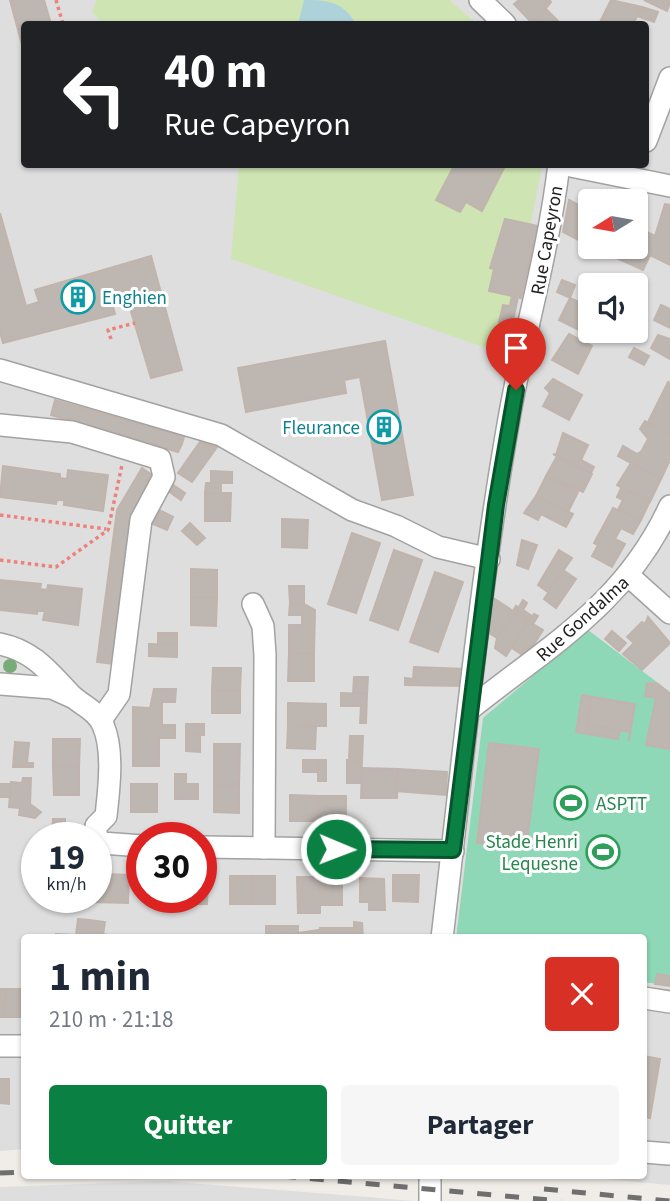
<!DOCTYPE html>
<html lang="fr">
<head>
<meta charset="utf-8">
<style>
	:root { --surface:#fff; --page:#f6f6f7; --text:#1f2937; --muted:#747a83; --accent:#0b8043 }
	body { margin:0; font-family:"Source Sans 3",sans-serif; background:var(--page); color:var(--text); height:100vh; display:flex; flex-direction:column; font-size:26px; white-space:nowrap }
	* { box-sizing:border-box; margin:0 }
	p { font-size:23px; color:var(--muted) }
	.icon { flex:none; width:38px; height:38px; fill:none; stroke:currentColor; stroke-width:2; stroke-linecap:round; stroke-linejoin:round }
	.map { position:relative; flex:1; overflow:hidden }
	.side { position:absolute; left:21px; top:934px; width:626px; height:245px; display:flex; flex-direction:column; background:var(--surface); border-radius:7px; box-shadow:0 2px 5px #0004 }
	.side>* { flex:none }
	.guide { position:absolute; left:21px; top:21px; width:628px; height:147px; border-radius:7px; box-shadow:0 2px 5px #0004; background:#202124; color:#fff; overflow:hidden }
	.needle { width:46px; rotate:259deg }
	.controls { position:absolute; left:578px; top:189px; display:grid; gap:14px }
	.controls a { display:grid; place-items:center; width:70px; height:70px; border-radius:7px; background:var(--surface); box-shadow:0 2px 5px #0004; font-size:35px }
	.speed { position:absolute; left:21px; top:822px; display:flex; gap:14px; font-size:35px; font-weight:700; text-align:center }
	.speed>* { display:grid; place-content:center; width:91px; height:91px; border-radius:50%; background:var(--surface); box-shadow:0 2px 5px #0004; line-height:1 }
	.speed small { font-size:18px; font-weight:400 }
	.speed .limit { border:10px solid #d22; background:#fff; color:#111 }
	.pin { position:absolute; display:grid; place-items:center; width:60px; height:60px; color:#fff; margin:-72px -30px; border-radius:50% 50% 50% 0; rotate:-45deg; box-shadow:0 0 7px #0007 }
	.pin .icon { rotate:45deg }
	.me { position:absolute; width:77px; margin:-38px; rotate:91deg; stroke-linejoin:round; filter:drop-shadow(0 0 5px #0008) }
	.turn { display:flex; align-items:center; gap:24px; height:147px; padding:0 28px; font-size:32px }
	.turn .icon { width:91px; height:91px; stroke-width:2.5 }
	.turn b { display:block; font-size:49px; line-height:60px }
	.round { display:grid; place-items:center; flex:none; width:74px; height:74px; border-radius:7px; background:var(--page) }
	.head { display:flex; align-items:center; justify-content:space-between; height:119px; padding:0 28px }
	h1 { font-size:42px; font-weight:700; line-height:52px }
	.action { display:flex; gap:14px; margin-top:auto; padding:14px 28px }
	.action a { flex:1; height:80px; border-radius:7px; background:var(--accent); color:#fff; font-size:28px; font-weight:700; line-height:80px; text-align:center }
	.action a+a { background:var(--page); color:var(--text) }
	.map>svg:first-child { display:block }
	.residential { fill:#dedede; fill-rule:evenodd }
	.grass { fill:#cee5b3 }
	.pitch { fill:#8ed7b7 }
	.water { fill:#add2d9 }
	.building { fill:#bdb6b1; stroke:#c1b4ac; stroke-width:2 }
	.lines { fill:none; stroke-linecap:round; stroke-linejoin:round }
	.minor-casing { stroke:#a2a2a2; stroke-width:24 }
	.path { stroke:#ed817c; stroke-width:3.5; stroke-dasharray:3.5 3.5; stroke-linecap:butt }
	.minor { stroke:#fff; stroke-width:21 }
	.rail { stroke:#6f6f6f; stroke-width:5; stroke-dasharray:14 14; stroke-linecap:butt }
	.tree { fill:#78ac76 }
	.route-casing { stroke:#07532c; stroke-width:18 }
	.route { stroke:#0b8043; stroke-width:12 }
	.labels { text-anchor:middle; stroke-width:6; stroke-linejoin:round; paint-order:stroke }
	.street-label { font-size:19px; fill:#212121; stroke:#fff }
	.culture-label { font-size:19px; fill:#0d838f; stroke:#fff; text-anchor:start }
	.leisure-label { font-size:19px; fill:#27864d; stroke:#fff; text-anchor:start }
</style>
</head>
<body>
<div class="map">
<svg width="670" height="1201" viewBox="0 0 670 1201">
	<rect width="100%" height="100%" fill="#f0ede8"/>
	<g class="residential">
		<path d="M0,0H670V1185L572,1176H644V938H24V1149L0,1151ZM24,24H646V164H24ZM590,201H635V247H590ZM590,285H635V331H590ZM37,838H96V898H37ZM142,838H201V898H142Z"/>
		<polygon points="163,1181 368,1197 413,1201 0,1201 0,1187"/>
	</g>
	<g class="grass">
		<polygon points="97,0 449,0 477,24 103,24 92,12"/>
		<polygon points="239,165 542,165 506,355 231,259"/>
	</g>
	<polygon class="pitch" points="588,630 670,692 670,986 644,982 644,938 456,938 483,718"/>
	<path class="water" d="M304,0C329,0 343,2 356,24H298Z"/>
	<g class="building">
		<polygon points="10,0 44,0 51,24 24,24 24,52"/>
		<polygon points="549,0 551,2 533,24 514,4 519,0"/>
		<polygon points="611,0 642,7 633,24 599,24"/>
		<polygon points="644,0 670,0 670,3 667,11"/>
		<polygon points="642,7 658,12 654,22 637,16"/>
		<polygon points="546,9 558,21 555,24 534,24"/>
		<polygon points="455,164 506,164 482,211 466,202 460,212 436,200"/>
		<polygon points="594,193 628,199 629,201 592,201"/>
		<polygon points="569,200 590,211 586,222 590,224 588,245 563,232"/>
		<polygon points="665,204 670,205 670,265 650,255 643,270 592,247 635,247 635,226 655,236"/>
		<polygon points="0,213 26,306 39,302 35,290 151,256 182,370 151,378 126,295 111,299 115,314 3,343 0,332"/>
		<polygon points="505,219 538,226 521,298 489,291 494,269 490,268"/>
		<polygon points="562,280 575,285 570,298 557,292"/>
		<polygon points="512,296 518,297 512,325 499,322 503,305 510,306"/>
		<polygon points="570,298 590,307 587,334 559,320"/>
		<polygon points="661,305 670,309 670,328 654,320"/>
		<polygon points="569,334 592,346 578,374 552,360"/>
		<polygon points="658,335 670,339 670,359 651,348"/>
		<polygon points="385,341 413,495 382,500 360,377 344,380 346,393 246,412 238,368"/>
		<polygon points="634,348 649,356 644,365 629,357"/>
		<polygon points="553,379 582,395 569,420 543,406 550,393 545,388"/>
		<polygon points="668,382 670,383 670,435 648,422"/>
		<polygon points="55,400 184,437 182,444 178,452 51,415"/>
		<polygon points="645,421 670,435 670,460 661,479 618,456 623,446 637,454 641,452 648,439 640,429"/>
		<polygon points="563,433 588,445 581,460 594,467 591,473 553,454 556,455"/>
		<polygon points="200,442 217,447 192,482 178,473"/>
		<polygon points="557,456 592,474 583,492 546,476"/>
		<polygon points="631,463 661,479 650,502 617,485"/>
		<polygon points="3,466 60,474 60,478 67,479 68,470 108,475 103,511 64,505 64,500 57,500 56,504 0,497"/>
		<polygon points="142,468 152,475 146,485 149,487 113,664 97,662 117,510"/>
		<polygon points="211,471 232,472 232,483 211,483"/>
		<polygon points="546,476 578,492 568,512 536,496"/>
		<polygon points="206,483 221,483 221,493 205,493"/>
		<polygon points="172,484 185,493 181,500 168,491"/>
		<polygon points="621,488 650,501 641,520 618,510 623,500 617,497"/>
		<polygon points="205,493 231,493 230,521 205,521"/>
		<polygon points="536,496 573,514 566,527 541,514 538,520 524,513"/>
		<polygon points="613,508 641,520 633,534 621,528 615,539 625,544 612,567 592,556 598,545 594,543"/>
		<polygon points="159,510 173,517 167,530 153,524"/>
		<polygon points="282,519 308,520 307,548 282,547"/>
		<polygon points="190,523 205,538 197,545 182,531"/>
		<polygon points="352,533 380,543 356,613 328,604"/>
		<polygon points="522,540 537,545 528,569 517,565"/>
		<polygon points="394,550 422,560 398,630 370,620"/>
		<polygon points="559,550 572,558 548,592 538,585"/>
		<polygon points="191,569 217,570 217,597 191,597"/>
		<polygon points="563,570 576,579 556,608 544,599"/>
		<polygon points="435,572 463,582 438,652 410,642"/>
		<polygon points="0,580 41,584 40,589 47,590 48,585 82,589 78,625 43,620 45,611 37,611 37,614 0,610"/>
		<polygon points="289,586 304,586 304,604 290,603"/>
		<polygon points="191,597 217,597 216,626 191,625"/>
		<polygon points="495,599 513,611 516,606 519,608 507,629 504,627 497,638 489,633"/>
		<polygon points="523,600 527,603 523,610 532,616 529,621 516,612"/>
		<polygon points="290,603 304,604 315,610 314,653 289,653 289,625 302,625 302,615 289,615"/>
		<polygon points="517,613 529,621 506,656 495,648 497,638"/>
		<polygon points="534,614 538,616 533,624 543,630 533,646 521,654 512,648"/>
		<polygon points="648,617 670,643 642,670 623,654 634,643 627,637 642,622 645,624"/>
		<polygon points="612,631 626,643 619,651 605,639"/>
		<rect x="158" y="633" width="19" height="12"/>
		<polygon points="149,644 177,645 177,657 149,656"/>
		<polygon points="289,653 314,653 314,681 288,681"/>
		<polygon points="414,667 466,669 463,686 405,685 405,678 413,679"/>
		<polygon points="213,668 241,668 240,691 212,690"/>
		<polygon points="354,677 368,677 367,694 353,694"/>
		<polygon points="647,683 658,684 670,694 670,749 646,745 656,698 645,696"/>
		<polygon points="154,689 176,689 175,702 162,702 162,725 175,725 175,738 159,738 159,766 133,766 133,707 150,708"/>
		<polygon points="212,690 240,691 240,713 212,713"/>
		<polygon points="341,693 367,694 366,723 360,723 361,706 341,706"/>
		<polygon points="582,695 635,704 629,741 630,732 587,725 591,698"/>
		<polygon points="582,696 591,698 587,725 620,730 618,739 576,732"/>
		<polygon points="288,703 326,704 326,726 288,726"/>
		<rect x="186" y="724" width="18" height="11"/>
		<polygon points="288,726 316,726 315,749 287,748"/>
		<polygon points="186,735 200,735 200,752 186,751"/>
		<polygon points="350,736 363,736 362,761 349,760"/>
		<polygon points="53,739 80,739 79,767 53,767"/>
		<polygon points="15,742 29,743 27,763 33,763 33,767 13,767"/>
		<polygon points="489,743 539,749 526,849 477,843"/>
		<polygon points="214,744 240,744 239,785 214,784"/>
		<rect x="303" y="760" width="14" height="12"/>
		<rect x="318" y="760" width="8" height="21"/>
		<polygon points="347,760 362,761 361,783 347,783"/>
		<polygon points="53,767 79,767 79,795 54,795"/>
		<polygon points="362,768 398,769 397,798 361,798"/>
		<polygon points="398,769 447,772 446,795 396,791"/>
		<rect x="175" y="774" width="11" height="25"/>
		<polygon points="23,778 31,778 30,804 41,812 35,818 19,815 20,808 9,807 11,782 22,783"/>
		<polygon points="0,784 11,784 10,797 0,797"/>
		<rect x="131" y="784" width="26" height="28"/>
		<rect x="186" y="784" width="12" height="15"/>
		<polygon points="214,784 239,785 239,813 214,812"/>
		<polygon points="290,795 318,796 318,821 290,821"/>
		<polygon points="318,796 346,796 346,822 318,821"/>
		<polygon points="53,819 65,819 65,831 52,830"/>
		<polygon points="107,874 129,875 128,903 91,902 91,898 96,898 96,877 107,877"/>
		<polygon points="201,875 208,876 207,904 185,904 185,898 201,898"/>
		<polygon points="393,875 419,875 418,902 393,901"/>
		<polygon points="230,876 253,876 252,904 230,904"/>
		<polygon points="253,876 275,876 275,904 252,904"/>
		<polygon points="297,877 320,877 320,913 298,913"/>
		<rect x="320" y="877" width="22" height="28"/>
		<polygon points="360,878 384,879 385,910 369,910 369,902 360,902"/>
		<polygon points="162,898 185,898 185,904 162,903"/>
		<polygon points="78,919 89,920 87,938 56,938 56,934 76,935"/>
		<polygon points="89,920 105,922 103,934 108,935 107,938 87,938"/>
		<polygon points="354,922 362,923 363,938 354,938"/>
		<rect x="266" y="926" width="20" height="12"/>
		<polygon points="286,926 298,926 298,933 319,930 319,938 286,938"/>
		<polygon points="320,928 354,928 354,938 319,938"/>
		<polygon points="657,974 670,976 670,986 655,984"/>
		<polygon points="0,989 5,989 4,1017 0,1017"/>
		<polygon points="5,989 24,989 24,1017 4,1017"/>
		<polygon points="644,1056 660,1059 650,1118 644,1117"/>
		<polygon points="0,1079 9,1079 9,1104 0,1103"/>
	</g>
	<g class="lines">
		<defs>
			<g id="minor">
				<polyline points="480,0 505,24"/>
				<polyline points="646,141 670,78"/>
				<polyline points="561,164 670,186"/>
				<polyline points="0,370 221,435 352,510 396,526 438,547 489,559"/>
				<polyline points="0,425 72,432 160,459 164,477 141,520 119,694 101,720"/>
				<polyline points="629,576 670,613"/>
				<polyline points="253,604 263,626 265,655 264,848"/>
				<path d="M0,644C34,651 49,672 72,696C83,706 97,711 103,725C114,750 109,789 106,816L96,826V836L102,843L142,846"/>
				<polyline points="0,684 52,688 72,697"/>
				<path d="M470,709C550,645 625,604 670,506"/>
				<polyline points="201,847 453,851"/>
				<path d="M442,938C463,763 479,587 510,413C525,330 549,249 559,164"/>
				<polyline points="644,998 670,1002"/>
				<polyline points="0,1046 24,1046"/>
				<polyline points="644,1152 669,1154"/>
				<polyline points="430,1201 430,1176"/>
			</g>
		</defs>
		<use href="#minor" class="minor-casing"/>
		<g class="path">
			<polyline points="56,0 63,24"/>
			<polyline points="111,339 108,330 135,323"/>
			<polyline points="0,515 106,529"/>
			<polyline points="0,560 56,567 108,530 122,465"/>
		</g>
		<use href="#minor" class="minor"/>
		<g class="rail">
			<polyline points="0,1173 24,1172"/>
			<polyline points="282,1176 561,1201"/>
			<polyline points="544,1189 670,1201"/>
		</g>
	</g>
	<circle class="tree" cx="10" cy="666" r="7"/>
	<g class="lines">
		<defs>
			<polyline id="route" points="336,849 453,850 496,505 516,390"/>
		</defs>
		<use href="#route" class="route-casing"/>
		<use href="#route" class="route"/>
	</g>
	<defs>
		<symbol id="building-ring" viewBox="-11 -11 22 22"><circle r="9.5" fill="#fff" stroke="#0f9aa8" stroke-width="1.5"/><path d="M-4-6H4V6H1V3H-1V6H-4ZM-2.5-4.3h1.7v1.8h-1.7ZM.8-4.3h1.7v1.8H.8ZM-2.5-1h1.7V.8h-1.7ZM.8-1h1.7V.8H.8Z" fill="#0f9aa8"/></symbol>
		<symbol id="stadium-ring" viewBox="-11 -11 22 22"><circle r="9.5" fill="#fff" stroke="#2e9e5b" stroke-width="1.5"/><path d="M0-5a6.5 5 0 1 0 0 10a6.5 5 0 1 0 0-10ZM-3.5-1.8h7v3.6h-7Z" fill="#2e9e5b"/></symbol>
	</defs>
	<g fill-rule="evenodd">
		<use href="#building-ring" x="59" y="278" width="38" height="38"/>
		<use href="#building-ring" x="365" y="408" width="38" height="38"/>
		<use href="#stadium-ring" x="552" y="784" width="38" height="38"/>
		<use href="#stadium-ring" x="584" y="833" width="38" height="38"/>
	</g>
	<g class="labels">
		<g class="street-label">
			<text transform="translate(546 240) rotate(-80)" y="7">Rue Capeyron</text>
			<text transform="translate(582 618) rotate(-42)" y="7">Rue Gondalma</text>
		</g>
		<g class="culture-label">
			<text x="102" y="304">Enghien</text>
			<text x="360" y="434" text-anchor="end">Fleurance</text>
		</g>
		<g class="leisure-label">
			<text x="596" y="810">ASPTT</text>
			<text x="578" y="848" text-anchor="end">Stade Henri<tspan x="578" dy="22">Lequesne</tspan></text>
		</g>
	</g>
</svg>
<div class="controls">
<a><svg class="needle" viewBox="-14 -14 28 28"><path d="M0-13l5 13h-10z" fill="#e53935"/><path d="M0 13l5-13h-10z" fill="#747a83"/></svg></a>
<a><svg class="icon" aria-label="sound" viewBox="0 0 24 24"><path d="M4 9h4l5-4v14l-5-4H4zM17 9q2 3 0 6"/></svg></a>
</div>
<div class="speed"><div>19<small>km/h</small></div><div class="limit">30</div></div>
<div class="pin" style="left:516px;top:390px;background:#d93025"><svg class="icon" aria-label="arrive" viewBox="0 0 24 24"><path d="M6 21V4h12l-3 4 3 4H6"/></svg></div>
<svg class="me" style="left:336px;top:849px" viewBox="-20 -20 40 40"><circle r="17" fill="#0b8043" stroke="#fff" stroke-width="3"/><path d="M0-11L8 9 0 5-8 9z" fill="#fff"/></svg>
<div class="guide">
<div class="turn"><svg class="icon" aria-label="left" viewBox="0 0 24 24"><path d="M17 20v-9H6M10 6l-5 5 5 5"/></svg><div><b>40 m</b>Rue Capeyron</div></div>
</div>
<section class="side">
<div class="head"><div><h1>1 min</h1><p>210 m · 21:18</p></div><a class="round" style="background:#d93025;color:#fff"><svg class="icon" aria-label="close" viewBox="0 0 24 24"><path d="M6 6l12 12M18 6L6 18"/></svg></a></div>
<div class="action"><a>Quitter</a><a>Partager</a></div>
</section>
</div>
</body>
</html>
